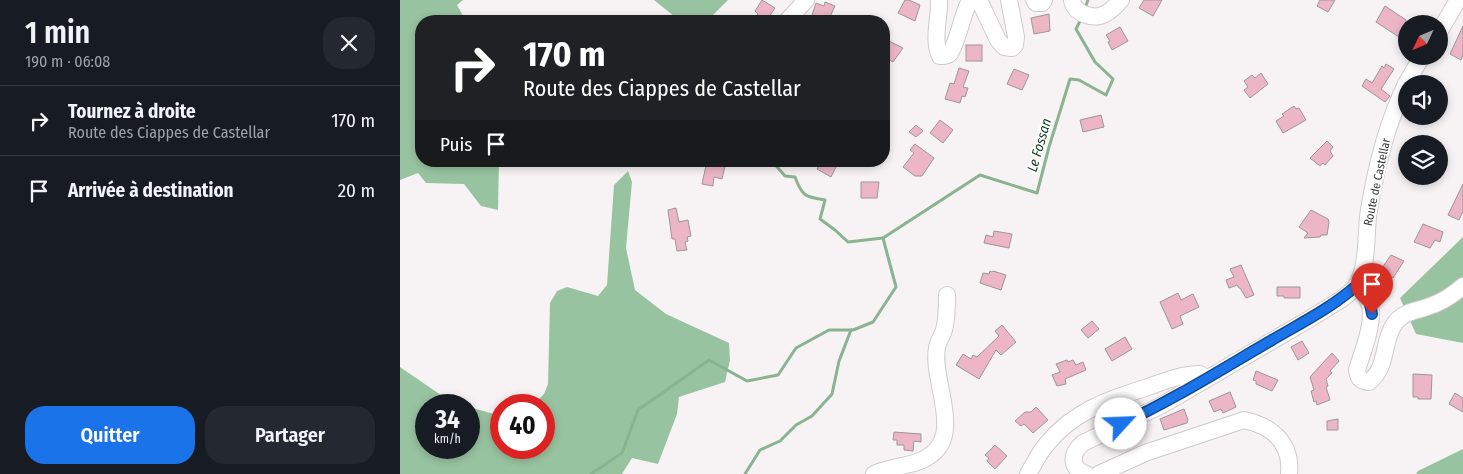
<!DOCTYPE html>
<html lang="fr">
<head>
<meta charset="utf-8">
<style>
	:root { --surface:#171b24; --page:#242831; --text:#f1f3f6; --muted:#9ea1a6; --line:#363941; --accent:#1a73e8 }
	body { margin:0; font-family:"Fira Sans Condensed",sans-serif; background:var(--page); color:var(--text); height:100vh; display:flex; flex-direction:column; font-size:19px; white-space:nowrap }
	* { box-sizing:border-box; margin:0 }
	p { font-size:16px; color:var(--muted) }
	.icon { flex:none; width:28px; height:28px; fill:none; stroke:currentColor; stroke-width:2; stroke-linecap:round; stroke-linejoin:round }
	.map { position:relative; flex:1; overflow:hidden }
	.side { display:flex; flex-direction:column; background:var(--surface); width:400px }
	.side>* { flex:none }
	.guide { position:absolute; left:15px; top:15px; width:475px; height:152px; border-radius:20px; box-shadow:0 2px 8px #0003; background:#202124; color:#fff; overflow:hidden }
	.needle { width:32px; rotate:226deg }
	.fabs { position:absolute; left:998px; top:15px; display:grid; gap:10px }
	.fabs a { display:grid; place-items:center; width:50px; height:50px; border-radius:50%; background:var(--surface); box-shadow:0 2px 8px #0003; font-size:25px }
	.speed { position:absolute; left:15px; top:394px; display:flex; gap:10px; font-size:25px; font-weight:700; text-align:center }
	.speed>* { display:grid; place-content:center; width:65px; height:65px; border-radius:50%; background:var(--surface); box-shadow:0 2px 8px #0003; line-height:1 }
	.speed small { font-size:12px; font-weight:400 }
	.speed .limit { border:8px solid #d22; background:#fff; color:#111 }
	.pin { position:absolute; display:grid; place-items:center; width:42px; height:42px; color:#fff; margin:-51px -21px; border-radius:50% 50% 50% 0; rotate:-45deg; box-shadow:0 0 5px #0007 }
	.pin .icon { rotate:45deg }
	.me { position:absolute; width:55px; margin:-28px; rotate:65deg; stroke-linejoin:round; filter:drop-shadow(0 0 4px #0008) }
	.turn { display:flex; align-items:center; gap:18px; height:105px; padding:0 25px; font-size:22px }
	.turn .icon { width:65px; height:65px; stroke-width:2.5 }
	.turn b { display:block; font-size:35px; line-height:42px }
	.then { display:flex; align-items:center; height:48px; padding:0 25px; background:#0003; gap:10px; font-size:19px }
	.round { display:grid; place-items:center; flex:none; width:52px; height:52px; border-radius:20px; background:var(--page) }
	.summary { display:flex; align-items:center; justify-content:space-between; height:85px; padding:0 25px }
	h1 { font-size:30px; font-weight:600; line-height:38px }
	.primary-button { display:flex; gap:10px; margin-top:auto; padding:10px 25px }
	.primary-button a { flex:1; height:58px; border-radius:20px; background:var(--accent); color:#fff; font-size:20px; font-weight:600; line-height:58px; text-align:center }
	.primary-button a+a { background:var(--page); color:var(--text) }
	ul { padding:0; list-style:none }
	li { display:flex; align-items:center; gap:15px; height:70px; padding:0 25px; border-top:1px solid var(--line) }
	li div { flex:1 }
	li b { display:block; font-size:19px }
	li em { font-style:normal }
	main { display:flex; flex:1; min-height:0 }
	.map>svg:first-child { display:block }
	.forest { fill:#98c3a0 }
	.lines { fill:none; stroke-linecap:round; stroke-linejoin:round }
	.stream { stroke:#89b391; stroke-width:3 }
	.building { fill:#ecb6c7; stroke:#9c9799 }
	.minor-casing { stroke:#cfcbcc; stroke-width:18 }
	.minor { stroke:#fff; stroke-width:16 }
	.route-casing { stroke:#114b97; stroke-width:12 }
	.route { stroke:#1a73e8; stroke-width:9 }
	.labels { text-anchor:middle; stroke-width:4; stroke-linejoin:round; paint-order:stroke }
	.street-label { font-size:12px; fill:#3b393a; stroke:#fff }
	.water-label { font-size:14px; font-style:italic; fill:#0a3c1b; stroke:#fff }
</style>
</head>
<body>
<main>
<section class="side">
<div class="summary"><div><h1>1 min</h1><p>190 m · 06:08</p></div><a class="round"><svg class="icon" aria-label="close" viewBox="0 0 24 24"><path d="M6 6l12 12M18 6L6 18"/></svg></a></div>
<ul>
<li><svg class="icon" aria-label="right" viewBox="0 0 24 24"><path d="M7 20v-9h11M14 6l5 5-5 5"/></svg><div><b>Tournez à droite</b><p>Route des Ciappes de Castellar</p></div><em>170 m</em></li>
<li><svg class="icon" aria-label="arrive" viewBox="0 0 24 24"><path d="M6 21V4h12l-3 4 3 4H6"/></svg><div><b>Arrivée à destination</b></div><em>20 m</em></li>
</ul>
<div class="primary-button"><a>Quitter</a><a>Partager</a></div>
</section>
<div class="map">
<svg width="1063" height="474" viewBox="0 0 1063 474">
	<rect width="100%" height="100%" fill="#f7f2f4"/>
	<g class="forest">
		<polygon points="0,0 63,0 57,5 66,21 21,21 21,161 99,161 98,210 81,206 64,184 26,183 18,173 0,180"/>
		<polygon points="254,0 328,0 307,21 280,21"/>
		<polygon points="228,171 232,182 226,248 235,290 266,314 329,343 330,360 325,382 279,397 277,414 258,464 232,458 222,474 0,474 0,367 51,402 62,405 26,405 26,448 69,448 69,407 101,416 101,448 144,448 144,405 133,405 144,394 148,384 150,303 157,291 167,287 198,296 207,285 214,185"/>
		<polygon points="1063,237 1063,343 1016,334 1000,298"/>
		<polygon points="1063,449 1063,474 1016,474 1018,471"/>
	</g>
	<g class="lines">
		<g class="stream">
			<polyline points="685,8 688,0"/>
			<path d="M372,161L385,176L395,177C402,196 405,197 425,200L420,219L435,230L448,242L483,238L580,175L637,193L649,147L670,79L679,80L706,95L713,79L695,62L676,29L681,19"/>
			<polyline points="191,474 222,453 238,410 309,360 347,381 378,375 396,348 429,330 453,330 473,322 496,287 483,238"/>
			<polyline points="345,474 360,450 380,441 396,425 412,416 432,394 439,361 451,330"/>
		</g>
	</g>
	<g class="building">
		<polygon points="362,0 375,8 366,21 360,21 355,18 358,14 355,11"/>
		<polygon points="505,0 509,0 520,5 515,21 498,13"/>
		<polygon points="744,0 762,0 753,16 739,8"/>
		<polygon points="920,0 935,0 928,12 917,6"/>
		<polygon points="425,2 435,6 428,21 410,21 416,3 424,6"/>
		<polygon points="985,6 1006,20 1006,33 1002,39 976,22"/>
		<polygon points="649,14 650,31 634,34 631,18"/>
		<polygon points="1063,26 1063,55 1061,60 1050,54"/>
		<polygon points="720,27 728,41 712,50 708,42 710,41 706,35"/>
		<polygon points="487,40 503,48 493,62 484,57 484,46"/>
		<rect x="566" y="45" width="16" height="16"/>
		<polygon points="986,64 994,69 981,89 990,96 985,102 962,86 966,79 972,83 982,66 984,68"/>
		<polygon points="559,68 569,71 563,87 568,88 565,97 562,96 560,103 545,99 550,83 554,84"/>
		<polygon points="614,69 629,75 622,90 607,84"/>
		<polygon points="861,73 868,84 850,98 844,90 848,87 844,81 852,75 855,78"/>
		<polygon points="894,106 896,109 899,108 906,120 883,133 876,121 884,116 882,114"/>
		<polygon points="701,115 704,127 683,132 680,120"/>
		<polygon points="540,120 553,130 543,143 530,133"/>
		<polygon points="516,125 523,131 516,137 509,132"/>
		<polygon points="927,141 933,147 930,151 933,156 925,165 923,163 920,166 910,158"/>
		<polygon points="515,144 534,158 522,176 515,176 503,167 514,153 510,150"/>
		<polygon points="307,161 326,162 322,179 314,177 313,186 302,184"/>
		<polygon points="421,161 439,161 431,177 417,169"/>
		<polygon points="461,182 479,182 477,198 461,198"/>
		<polygon points="1063,184 1063,211 1059,220 1048,215"/>
		<polygon points="276,208 279,222 288,220 291,236 287,237 288,241 285,242 287,250 277,251 275,239 272,239 268,210"/>
		<polygon points="911,210 928,219 929,222 927,235 921,235 920,237 904,238 908,233 899,227"/>
		<polygon points="1023,224 1043,232 1040,242 1035,240 1030,248 1014,242"/>
		<polygon points="594,231 612,234 609,248 584,243 586,235 593,237"/>
		<polygon points="991,255 1004,261 993,278 980,271"/>
		<polygon points="841,265 854,295 846,298 840,288 839,288 837,285 829,288 826,280 834,277 830,269"/>
		<polygon points="590,271 592,272 593,271 606,275 601,290 580,283 583,273 589,274"/>
		<polygon points="877,287 900,287 900,298 884,298 884,296 877,296"/>
		<polygon points="778,293 781,300 793,294 799,307 780,316 783,324 772,329 760,302"/>
		<polygon points="692,321 699,329 688,338 681,330"/>
		<polygon points="602,325 616,342 601,355 596,350 579,379 556,365 563,354 571,359 573,355 577,357 599,336 595,331"/>
		<polygon points="725,337 732,349 712,361 705,349"/>
		<polygon points="902,341 909,353 898,360 891,347"/>
		<polygon points="932,353 939,361 930,371 932,373 926,379 928,386 926,387 930,400 917,405 916,401 914,402 911,391 914,390 910,377"/>
		<polygon points="667,360 668,362 673,360 676,365 683,362 686,370 665,379 666,384 657,386 652,375 660,372 656,364"/>
		<polygon points="856,371 878,380 872,391 856,384 856,381 853,380"/>
		<polygon points="1013,374 1032,375 1031,399 1018,399 1018,397 1013,397"/>
		<polygon points="830,392 836,407 823,413 821,409 814,412 809,401"/>
		<polygon points="1055,393 1063,398 1063,412 1049,404"/>
		<polygon points="636,407 648,420 633,433 624,424 621,426 615,421 625,412 631,412"/>
		<polygon points="784,409 788,420 787,423 764,430 760,419"/>
		<polygon points="938,419 938,430 927,430 927,421"/>
		<polygon points="494,432 521,434 521,442 514,441 513,451 504,450 504,445 497,445 497,440 493,440"/>
		<polygon points="595,445 607,456 595,469 587,461 589,458 585,455"/>
	</g>
	<g class="lines">
		<defs>
			<g id="minor">
				<path d="M539,0C540,18 532,39 540,56H543C547,55 548,56 550,53C558,42 562,14 570,0"/>
				<polyline points="579,0 598,40 604,47 612,48 615,45 616,37 609,0"/>
				<polyline points="634,0 636,3 642,3 644,0"/>
				<path d="M672,0C674,14 694,20 705,14C712,10 717,5 721,0"/>
				<polyline points="387,21 406,0"/>
				<polyline points="1039,32 1058,0"/>
				<polyline points="1006,84 1022,56"/>
				<path d="M956,286C985,304 964,345 957,370C958,378 960,381 969,382C988,368 982,341 995,323C1004,311 1018,311 1030,306C1042,302 1054,294 1063,286"/>
				<path d="M474,474C493,465 516,467 532,454C562,431 531,379 537,348C538,341 542,336 544,330C547,319 547,306 547,295"/>
				<path d="M628,474C634,464 639,453 646,445C672,412 709,399 748,387C765,381 782,374 800,374L805,379"/>
				<path d="M686,474C669,468 671,453 683,443L762,405L906,321L942,299C946,295 953,291 956,286C969,267 965,232 969,210C976,167 987,123 1006,84"/>
				<path d="M699,474L745,453L844,420C872,426 892,443 889,474"/>
			</g>
		</defs>
		<use href="#minor" class="minor-casing"/>
		<use href="#minor" class="minor"/>
	</g>
	<g class="lines">
		<defs>
			<path id="route" d="M721,424C773,400 822,369 872,340C901,323 931,308 956,286C967,293 970,301 972,314"/>
		</defs>
		<use href="#route" class="route-casing"/>
		<use href="#route" class="route"/>
	</g>
	<g class="labels">
		<g class="street-label">
			<text transform="translate(977 182) rotate(-78)" y="4">Route de Castellar</text>
		</g>
		<g class="water-label">
			<text transform="translate(639 145) rotate(-74)" y="5">Le Fossan</text>
		</g>
	</g>
</svg>
<div class="fabs">
<a><svg class="needle" viewBox="-14 -14 28 28"><path d="M0-13l5 13h-10z" fill="#e53935"/><path d="M0 13l5-13h-10z" fill="#9ea1a6"/></svg></a>
<a><svg class="icon" aria-label="sound" viewBox="0 0 24 24"><path d="M4 9h4l5-4v14l-5-4H4zM17 9q2 3 0 6"/></svg></a>
<a><svg class="icon" aria-label="layers" viewBox="0 0 24 24"><path d="M12 4l9 5-9 5-9-5zM3 14l9 5 9-5"/></svg></a>
</div>
<div class="speed"><div>34<small>km/h</small></div><div class="limit">40</div></div>
<div class="pin" style="left:972px;top:314px;background:#d93025"><svg class="icon" aria-label="arrive" viewBox="0 0 24 24"><path d="M6 21V4h12l-3 4 3 4H6"/></svg></div>
<svg class="me" style="left:721px;top:424px" viewBox="-20 -20 40 40"><circle r="19" fill="#fff"/><path d="M0-13L10 11 0 6-10 11z" fill="#1a73e8"/></svg>
<div class="guide">
<div class="turn"><svg class="icon" aria-label="right" viewBox="0 0 24 24"><path d="M7 20v-9h11M14 6l5 5-5 5"/></svg><div><b>170 m</b>Route des Ciappes de Castellar</div></div>
<div class="then">Puis<svg class="icon" aria-label="arrive" viewBox="0 0 24 24"><path d="M6 21V4h12l-3 4 3 4H6"/></svg></div>
</div>
</div>
</main>
</body>
</html>
